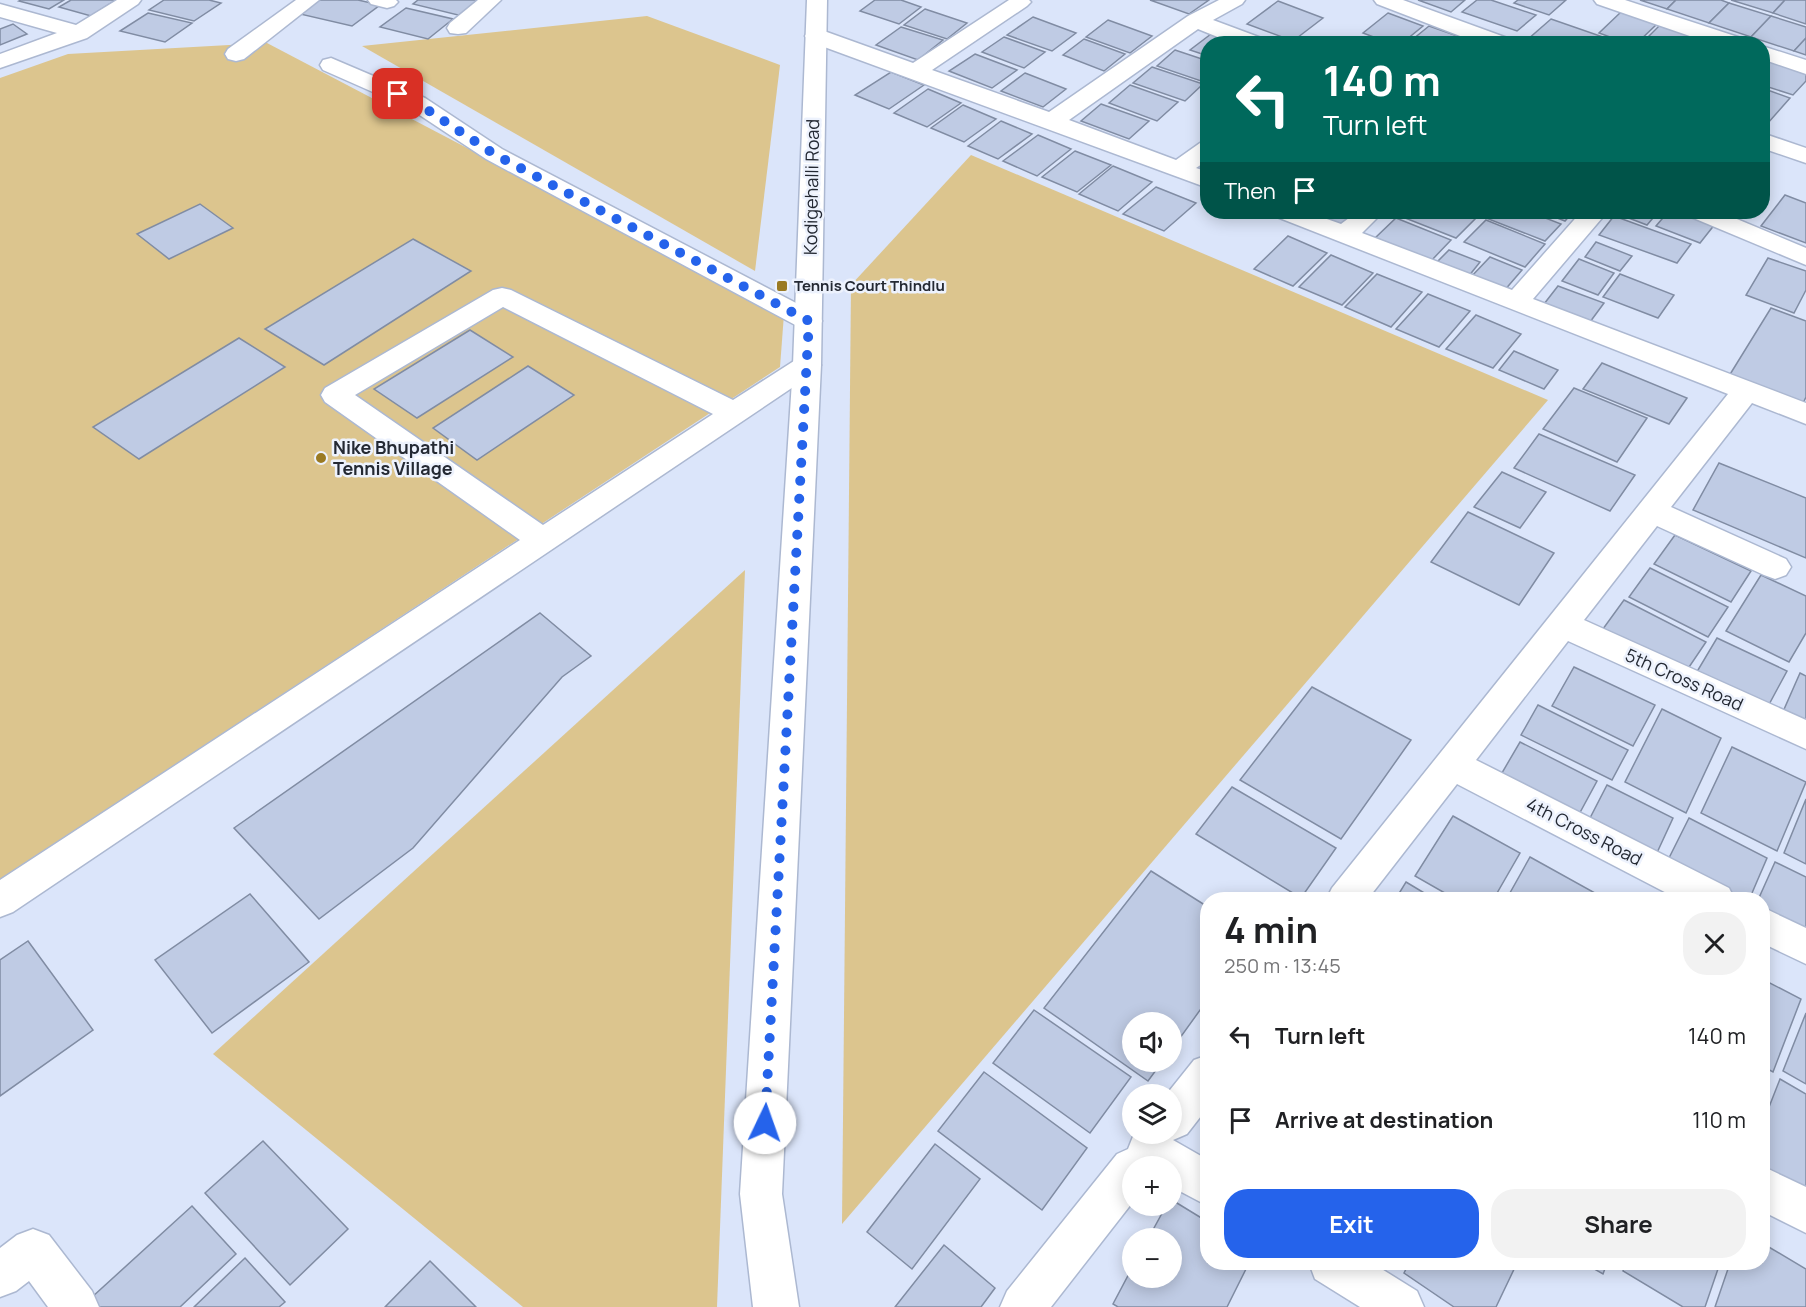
<!DOCTYPE html>
<html lang="en">
<head>
<meta charset="utf-8">
<style>
	:root { --surface:#fff; --page:#f2f2f2; --text:#202124; --muted:#757577; --accent:#2563eb }
	body { margin:0; font-family:Manrope,sans-serif; background:var(--page); color:var(--text); height:100vh; display:flex; flex-direction:column; font-size:22px; white-space:nowrap }
	* { box-sizing:border-box; margin:0 }
	p { font-size:20px; color:var(--muted) }
	.icon { flex:none; width:33px; height:33px; fill:none; stroke:currentColor; stroke-width:2; stroke-linecap:round; stroke-linejoin:round }
	.map { position:relative; flex:1; overflow:hidden }
	.side { position:absolute; left:1200px; top:892px; width:570px; height:378px; display:flex; flex-direction:column; background:var(--surface); border-radius:24px; box-shadow:0 3px 15px #0003 }
	.side>* { flex:none }
	.guide { position:absolute; left:1200px; top:36px; width:570px; height:183px; border-radius:24px; box-shadow:0 3px 15px #0003; background:#00695c; color:#fff; overflow:hidden }
	.buttons { position:absolute; left:1122px; top:1012px; display:grid; gap:12px }
	.buttons a { display:grid; place-items:center; width:60px; height:60px; border-radius:50%; background:var(--surface); box-shadow:0 3px 15px #0003; font-size:30px }
	.pin { position:absolute; display:grid; place-items:center; width:51px; height:51px; color:#fff; margin:-26px; border-radius:12px; box-shadow:0 3px 9px #0006 }
	.me { position:absolute; width:66px; margin:-33px; rotate:3deg; stroke-linejoin:round; filter:drop-shadow(0 0 4px #0008) }
	.turn { display:flex; align-items:center; gap:21px; height:126px; padding:0 24px; font-size:27px }
	.turn .icon { width:78px; height:78px; stroke-width:2.5 }
	.turn b { display:block; font-size:42px; line-height:51px }
	.then { display:flex; align-items:center; height:57px; padding:0 24px; background:#0003; gap:12px; font-size:22px }
	.round { display:grid; place-items:center; flex:none; width:63px; height:63px; border-radius:24px; background:var(--page) }
	.summary { display:flex; align-items:center; justify-content:space-between; height:102px; padding:0 24px }
	h1 { font-size:36px; font-weight:700; line-height:45px }
	.action { display:flex; gap:12px; margin-top:auto; padding:12px 24px }
	.action a { flex:1; height:69px; border-radius:24px; background:var(--accent); color:#fff; font-size:24px; font-weight:700; line-height:69px; text-align:center }
	.action a+a { background:var(--page); color:var(--text) }
	ul { padding:0; list-style:none }
	li { display:flex; align-items:center; gap:18px; height:84px; padding:0 24px }
	li div { flex:1 }
	li b { display:block; font-size:22px }
	li em { font-style:normal }
	.map>svg:first-child { display:block }
	.green { fill:#dcc58e }
	.building { fill:#bfcbe4; stroke:#808ca3; stroke-width:1.5 }
	.lines { fill:none; stroke-linecap:round; stroke-linejoin:round }
	.minor-casing { stroke:#acb8d1; stroke-width:3 }
	.secondary-casing { stroke:#acb8d1; stroke-width:3 }
	.minor { fill:#fff; fill-rule:evenodd }
	.secondary { fill:#fff; fill-rule:evenodd }
	.route { stroke:#2563eb; stroke-width:10; stroke-dasharray:0 18 }
	.poi-dot { fill:#9a7a23; stroke:#edf2fd; stroke-width:2 }
	.labels { text-anchor:middle; stroke-width:5; stroke-linejoin:round; paint-order:stroke }
	.far-poi-label { font-size:15px; font-weight:bold; fill:#242933; stroke:#edf2fd; text-anchor:start }
	.street-label { font-size:18px; fill:#242933; stroke:#edf2fd }
	.poi-label { font-size:18px; font-weight:bold; fill:#242933; stroke:#edf2fd; text-anchor:start }
</style>
</head>
<body>
<div class="map">
<svg width="1806" height="1307" viewBox="0 0 1806 1307">
	<rect width="100%" height="100%" fill="#dbe5fa"/>
	<g class="green">
		<polygon points="647,16 780,65 755,271 362,46"/>
		<polygon points="267,43 784,314 780,367 0,880 0,78 68,54"/>
		<polygon points="971,155 1548,400 842,1224 851,285"/>
		<polygon points="745,570 717,1307 523,1307 213,1054"/>
	</g>
	<g class="building">
		<polygon points="21,0 64,0 49,9 19,1"/>
		<polygon points="71,0 116,0 91,16 59,7"/>
		<polygon points="164,0 209,0 221,3 194,21 149,10"/>
		<polygon points="319,0 358,0 380,5 352,26 300,14"/>
		<polygon points="418,0 481,0 462,16 413,4"/>
		<polygon points="875,0 901,0 921,7 899,24 860,11"/>
		<polygon points="1150,0 1209,0 1189,14"/>
		<polygon points="1418,0 1465,0 1451,12"/>
		<polygon points="1477,0 1491,0 1536,15 1517,31 1462,12"/>
		<polygon points="1518,0 1566,0 1549,15 1514,3"/>
		<polygon points="1640,0 1676,0 1667,9"/>
		<polygon points="1676,0 1721,0 1729,3 1709,23 1667,9"/>
		<polygon points="1731,0 1785,0 1773,13"/>
		<polygon points="1785,0 1806,0 1806,24 1773,13"/>
		<polygon points="1278,1 1323,18 1293,41 1247,24"/>
		<polygon points="1729,3 1771,16 1751,37 1709,23"/>
		<polygon points="406,8 453,19 428,39 380,27"/>
		<polygon points="925,9 967,23 947,39 904,25"/>
		<polygon points="1622,11 1658,23 1636,44 1629,44 1599,33"/>
		<polygon points="148,13 192,23 165,42 120,31"/>
		<polygon points="1388,13 1423,26 1401,44 1392,44 1363,33"/>
		<polygon points="1771,16 1806,27 1806,38 1794,51 1751,37"/>
		<polygon points="1033,17 1076,33 1052,51 1007,35"/>
		<polygon points="1551,19 1603,37 1595,44 1538,44 1527,40"/>
		<polygon points="1108,20 1152,36 1130,53 1086,37"/>
		<polygon points="13,24 27,34 0,45 0,29"/>
		<polygon points="1660,25 1696,37 1689,44 1641,44"/>
		<polygon points="1429,26 1466,39 1461,44 1407,44"/>
		<polygon points="901,27 943,40 918,60 876,45"/>
		<polygon points="1211,34 1238,44 1208,44 1208,56 1190,50"/>
		<polygon points="1004,37 1045,52 1024,68 982,52"/>
		<polygon points="1806,38 1806,55 1794,51"/>
		<polygon points="1084,39 1125,54 1104,71 1063,55"/>
		<polygon points="1175,50 1208,61 1208,79 1204,82 1157,66"/>
		<polygon points="975,54 1017,70 992,88 949,71"/>
		<polygon points="1762,58 1806,72 1806,81 1793,95 1762,85"/>
		<polygon points="1152,67 1203,84 1185,101 1133,83"/>
		<polygon points="891,72 924,85 889,109 855,95"/>
		<polygon points="1025,73 1066,89 1043,107 1001,91"/>
		<polygon points="1130,85 1178,102 1157,121 1109,103"/>
		<polygon points="1762,88 1790,98 1768,123 1762,121"/>
		<polygon points="928,89 961,103 927,127 894,113"/>
		<polygon points="1101,104 1149,121 1129,139 1081,121"/>
		<polygon points="963,105 996,119 964,142 931,128"/>
		<polygon points="1001,121 1032,134 998,159 968,146"/>
		<polygon points="1038,135 1071,149 1037,176 1003,161"/>
		<polygon points="1075,151 1111,165 1077,192 1042,177"/>
		<polygon points="1113,166 1152,182 1118,211 1079,194"/>
		<polygon points="1156,187 1196,203 1164,231 1123,214"/>
		<polygon points="1785,195 1806,203 1806,243 1761,226"/>
		<polygon points="200,204 233,228 169,259 137,234"/>
		<polygon points="1306,212 1357,212 1341,228 1304,214"/>
		<polygon points="1404,212 1463,212 1477,217 1456,238 1400,216"/>
		<polygon points="1492,212 1530,212 1561,224 1545,241 1486,218"/>
		<polygon points="1542,212 1573,212 1565,221"/>
		<polygon points="1613,212 1658,212 1647,225"/>
		<polygon points="1668,212 1682,212 1715,224 1700,243 1656,226"/>
		<polygon points="1614,216 1691,244 1677,263 1599,235"/>
		<polygon points="1396,218 1451,240 1430,262 1374,239"/>
		<polygon points="1486,220 1545,244 1525,267 1464,242"/>
		<polygon points="1288,236 1327,253 1293,286 1254,269"/>
		<polygon points="413,239 471,271 324,365 265,329"/>
		<polygon points="1596,242 1632,256 1620,271 1585,257"/>
		<polygon points="1449,250 1480,262 1468,277 1435,264"/>
		<polygon points="1331,255 1373,273 1342,305 1299,287"/>
		<polygon points="1490,257 1522,270 1503,292 1470,278"/>
		<polygon points="1768,258 1806,271 1806,290 1794,313 1746,295"/>
		<polygon points="1579,259 1614,273 1598,295 1562,281"/>
		<polygon points="1377,274 1422,292 1391,327 1345,307"/>
		<polygon points="1620,274 1674,295 1658,318 1603,297"/>
		<polygon points="1558,286 1604,303 1590,322 1544,304"/>
		<polygon points="1428,294 1470,311 1439,347 1396,329"/>
		<polygon points="1771,308 1806,321 1806,397 1802,405 1729,376"/>
		<polygon points="1476,315 1521,334 1493,368 1446,349"/>
		<polygon points="470,330 513,357 417,418 374,389"/>
		<polygon points="239,338 285,367 139,459 93,427"/>
		<polygon points="1514,351 1558,370 1544,389 1499,370"/>
		<polygon points="1602,363 1687,398 1669,424 1583,389"/>
		<polygon points="528,366 574,395 477,460 433,428"/>
		<polygon points="1574,388 1647,418 1617,462 1543,429"/>
		<polygon points="1539,434 1635,475 1610,511 1514,468"/>
		<polygon points="1719,463 1806,498 1806,558 1693,510"/>
		<polygon points="1502,472 1546,492 1520,528 1474,507"/>
		<polygon points="1468,512 1554,553 1519,605 1431,562"/>
		<polygon points="1675,535 1751,571 1731,602 1654,564"/>
		<polygon points="1650,568 1728,607 1708,637 1629,597"/>
		<polygon points="1761,575 1806,596 1806,633 1789,662 1726,631"/>
		<polygon points="1624,600 1706,642 1683,676 1600,633"/>
		<polygon points="540,613 591,656 562,677 413,848 319,919 234,828"/>
		<polygon points="1717,638 1787,671 1766,710 1695,675"/>
		<polygon points="1574,667 1655,705 1633,746 1552,706"/>
		<polygon points="1800,673 1806,676 1806,725 1782,714"/>
		<polygon points="1312,687 1411,740 1341,839 1240,780"/>
		<polygon points="1538,705 1628,750 1612,780 1521,735"/>
		<polygon points="1662,709 1721,738 1686,813 1625,782"/>
		<polygon points="1520,742 1597,781 1577,818 1499,778"/>
		<polygon points="1732,747 1806,782 1777,851 1701,813"/>
		<polygon points="1607,785 1673,818 1655,857 1588,822"/>
		<polygon points="1232,787 1336,848 1301,898 1196,834"/>
		<polygon points="1806,799 1806,864 1784,853"/>
		<polygon points="1453,816 1520,853 1493,900 1457,900 1415,876"/>
		<polygon points="1689,818 1767,858 1749,900 1736,900 1666,864"/>
		<polygon points="1530,857 1595,893 1591,900 1506,900"/>
		<polygon points="1775,862 1806,877 1806,934 1762,912 1762,900 1758,900"/>
		<polygon points="1151,871 1208,907 1208,999 1172,1049 1172,1023 1132,1023 1132,1062 1162,1062 1148,1081 1044,1008"/>
		<polygon points="1406,882 1436,900 1395,900"/>
		<polygon points="250,894 309,962 212,1033 155,960"/>
		<polygon points="28,941 93,1030 0,1096 0,960"/>
		<polygon points="1762,979 1801,999 1773,1072 1762,1066"/>
		<polygon points="1034,1010 1131,1077 1090,1133 993,1063"/>
		<polygon points="1806,1013 1806,1084 1783,1071"/>
		<polygon points="984,1072 1087,1148 1042,1210 938,1131"/>
		<polygon points="1780,1079 1806,1094 1806,1196 1762,1171 1762,1125"/>
		<polygon points="263,1141 348,1229 290,1285 205,1193"/>
		<polygon points="935,1144 980,1179 912,1269 867,1232"/>
		<polygon points="1172,1200 1208,1222 1208,1263 1249,1263 1227,1307 1118,1307 1113,1304 1132,1268 1132,1278 1172,1278 1172,1239 1148,1239 1166,1206 1172,1206"/>
		<polygon points="192,1206 236,1254 180,1307 99,1307 91,1298"/>
		<polygon points="1762,1243 1806,1269 1806,1307 1715,1307 1730,1263 1762,1263"/>
		<polygon points="944,1245 995,1288 981,1307 895,1307"/>
		<polygon points="245,1258 285,1302 279,1307 194,1307"/>
		<polygon points="430,1261 476,1307 385,1307"/>
		<polygon points="1409,1263 1517,1263 1496,1307 1454,1307 1404,1273"/>
		<polygon points="1584,1263 1607,1263 1603,1274"/>
		<polygon points="1626,1263 1720,1263 1705,1307 1683,1307 1623,1271"/>
	</g>
	<g class="lines">
		<defs>
			<g id="minor">
				<polygon points="117,0 141,0 138,4 87,38 0,68 0,54 57,33 0,17 0,4 76,25"/>
				<polygon points="296,0 319,0 244,59 236,61 228,59 225,54 228,49"/>
				<polygon points="368,0 396,0 398,2 394,6 387,8 371,4"/>
				<polygon points="478,0 501,0 466,33 458,34 450,33 447,28 450,23"/>
				<polygon points="1009,0 1029,0 1031,2 1027,6 932,70 1049,112 1188,16 1219,0 1245,0 1242,4 1213,20 1264,39 1267,44 1235,44 1198,29 1069,120 1176,160 1200,143 1208,141 1208,160 1196,168 1208,172 1208,188 808,41 805,36 808,31 816,30 824,31 913,63"/>
				<polygon points="1374,0 1403,0 1510,39 1513,44 1481,44 1377,4"/>
				<polygon points="1594,0 1625,0 1744,39 1747,44 1713,44 1597,4"/>
				<polygon points="1762,46 1806,60 1806,74 1762,59"/>
				<polygon points="331,58 425,98 502,149 819,315 822,321 819,327 809,330 799,327 486,159 409,108 323,70 320,65 323,60"/>
				<polygon points="1762,133 1806,148 1806,163 1762,148"/>
				<polygon points="1274,212 1307,212 1341,224 1357,212 1383,212 1362,233 1512,290 1581,212 1604,212 1602,218 1533,299 1806,403 1806,424 1752,403 1671,507 1786,559 1791,567 1786,575 1775,579 1764,575 1657,526 1584,620 1806,720 1806,749 1568,641 1476,760 1729,888 1735,900 1680,900 1457,784 1367,900 1326,900 1332,888 1728,394 1277,217"/>
				<polygon points="1688,212 1720,212 1806,248 1806,265 1691,217"/>
				<path d="M502,288L511,290L733,400L797,359L807,356L817,359L821,365L817,371L13,912L0,917V880L520,540L325,402L321,395L325,388L493,290ZM503,307L713,414L543,525L355,395Z"/>
				<polygon points="1762,907 1806,928 1806,964 1762,943"/>
				<polygon points="1208,1055 1208,1107 1187,1134 1173,1140 1208,1160 1208,1206 1172,1187 1172,1167 1132,1167 1132,1203 1051,1307 1000,1307 1007,1291 1117,1154 1128,1149 1134,1134 1172,1134 1172,1095 1166,1095 1194,1060"/>
				<polygon points="1762,1166 1806,1187 1806,1233 1762,1211"/>
				<polygon points="33,1229 49,1235 92,1291 99,1307 48,1307 29,1281 16,1291 0,1297 0,1248 17,1235"/>
				<polygon points="1309,1263 1372,1263 1417,1291 1424,1307 1360,1307 1315,1279"/>
			</g>
			<polygon id="secondary" points="807,0 827,0 821,365 782,1194 799,1307 753,1307 740,1194 793,365"/>
		</defs>
		<use href="#minor" class="minor-casing"/>
		<use href="#secondary" class="secondary-casing"/>
		<use href="#minor" class="minor"/>
		<use href="#secondary" class="secondary"/>
	</g>
	<g class="lines">
		<polyline class="route" points="398,94 417,103 494,154 809,321 765,1123"/>
	</g>
	<g class="poi-dot">
		<rect x="776" y="280" width="12" height="12" rx="3"/>
		<circle cx="321" cy="458" r="6"/>
	</g>
	<g class="labels">
		<g class="far-poi-label">
			<text x="794" y="291">Tennis Court Thindlu</text>
		</g>
		<g class="street-label">
			<text transform="translate(812 187) rotate(-89)" y="6">Kodigehalli Road</text>
			<text transform="translate(1684 680) rotate(24)" y="6">5th Cross Road</text>
			<text transform="translate(1584 832) rotate(27)" y="6">4th Cross Road</text>
		</g>
		<g class="poi-label">
			<text x="333" y="454">Nike Bhupathi<tspan x="333" dy="21">Tennis Village</tspan></text>
		</g>
	</g>
</svg>
<div class="buttons">
<a><svg class="icon" aria-label="sound" viewBox="0 0 24 24"><path d="M4 9h4l5-4v14l-5-4H4zM17 9q2 3 0 6"/></svg></a>
<a><svg class="icon" aria-label="layers" viewBox="0 0 24 24"><path d="M12 4l9 5-9 5-9-5zM3 14l9 5 9-5"/></svg></a>
<a>+</a>
<a>−</a>
</div>
<div class="pin" style="left:398px;top:94px;background:#d93025"><svg class="icon" aria-label="arrive" viewBox="0 0 24 24"><path d="M6 21V4h12l-3 4 3 4H6"/></svg></div>
<svg class="me" style="left:765px;top:1123px" viewBox="-20 -20 40 40"><circle r="19" fill="#fff"/><path d="M0-13L10 11 0 6-10 11z" fill="#2563eb"/></svg>
<div class="guide">
<div class="turn"><svg class="icon" aria-label="left" viewBox="0 0 24 24"><path d="M17 20v-9H6M10 6l-5 5 5 5"/></svg><div><b>140 m</b>Turn left</div></div>
<div class="then">Then<svg class="icon" aria-label="arrive" viewBox="0 0 24 24"><path d="M6 21V4h12l-3 4 3 4H6"/></svg></div>
</div>
<section class="side">
<div class="summary"><div><h1>4 min</h1><p>250 m · 13:45</p></div><a class="round"><svg class="icon" aria-label="close" viewBox="0 0 24 24"><path d="M6 6l12 12M18 6L6 18"/></svg></a></div>
<ul>
<li><svg class="icon" aria-label="left" viewBox="0 0 24 24"><path d="M17 20v-9H6M10 6l-5 5 5 5"/></svg><div><b>Turn left</b></div><em>140 m</em></li>
<li><svg class="icon" aria-label="arrive" viewBox="0 0 24 24"><path d="M6 21V4h12l-3 4 3 4H6"/></svg><div><b>Arrive at destination</b></div><em>110 m</em></li>
</ul>
<div class="action"><a>Exit</a><a>Share</a></div>
</section>
</div>
</body>
</html>
